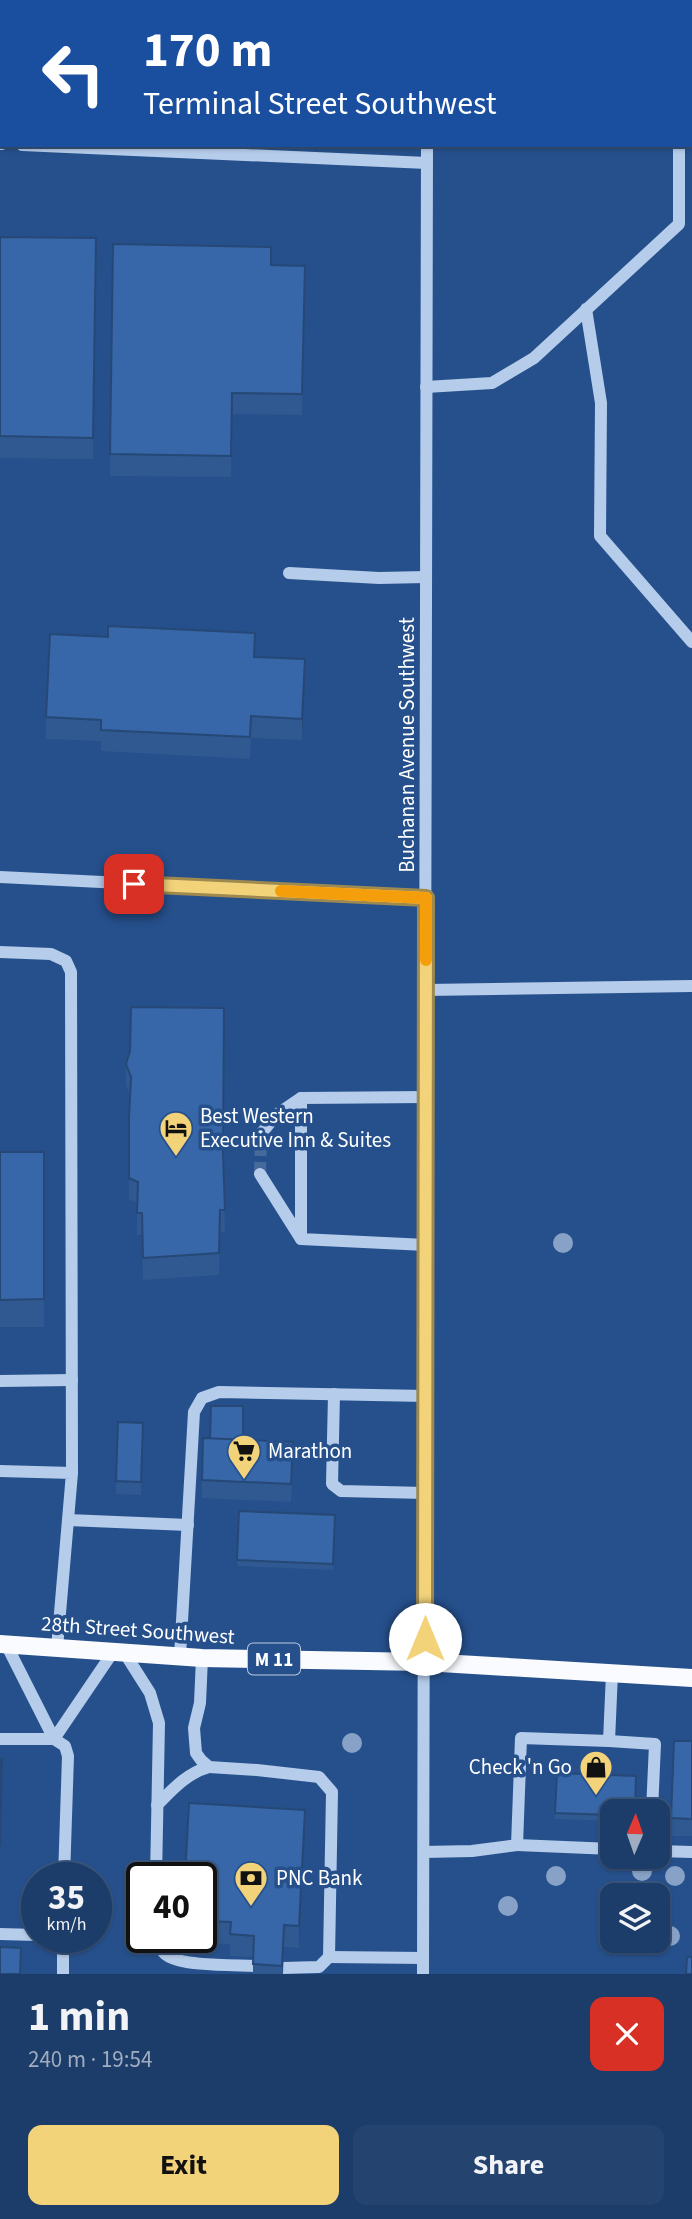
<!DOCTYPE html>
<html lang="en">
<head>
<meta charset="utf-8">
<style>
	:root { --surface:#1c3c69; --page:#25436f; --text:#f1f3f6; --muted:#a0adc0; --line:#3a567d; --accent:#f3d37a }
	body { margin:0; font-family:"Source Sans 3",sans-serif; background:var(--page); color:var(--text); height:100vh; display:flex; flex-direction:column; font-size:26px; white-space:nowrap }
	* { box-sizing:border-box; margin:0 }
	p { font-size:23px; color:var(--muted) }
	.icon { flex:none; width:38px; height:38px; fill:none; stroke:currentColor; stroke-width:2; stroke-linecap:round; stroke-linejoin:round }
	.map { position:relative; height:1974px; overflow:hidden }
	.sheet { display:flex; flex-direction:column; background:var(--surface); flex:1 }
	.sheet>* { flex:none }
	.hud { position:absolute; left:0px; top:0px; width:693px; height:147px; box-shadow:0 2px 5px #0004,0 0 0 2px var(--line); background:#1a4fa0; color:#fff; overflow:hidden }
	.needle { width:46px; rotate:2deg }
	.fabs { position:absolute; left:600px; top:1799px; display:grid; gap:14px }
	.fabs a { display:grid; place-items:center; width:70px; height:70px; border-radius:14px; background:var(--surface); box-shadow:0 2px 5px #0004,0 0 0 2px var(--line); font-size:35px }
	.speed { position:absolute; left:21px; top:1862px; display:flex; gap:14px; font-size:35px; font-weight:700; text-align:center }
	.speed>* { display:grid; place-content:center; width:91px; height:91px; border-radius:50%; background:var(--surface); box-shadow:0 2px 5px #0004,0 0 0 2px var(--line); line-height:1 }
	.speed small { font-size:18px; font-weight:400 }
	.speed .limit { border:4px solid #111; border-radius:10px; background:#fff; color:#111 }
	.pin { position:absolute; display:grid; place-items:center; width:60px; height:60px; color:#fff; margin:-30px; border-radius:14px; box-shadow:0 4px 10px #0006 }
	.me { position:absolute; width:77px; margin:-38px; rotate:0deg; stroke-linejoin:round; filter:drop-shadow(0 0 5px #0008) }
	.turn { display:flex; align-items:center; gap:24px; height:147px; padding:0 28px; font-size:32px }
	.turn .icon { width:91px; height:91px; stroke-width:2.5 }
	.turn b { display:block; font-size:49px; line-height:60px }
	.round { display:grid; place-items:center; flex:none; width:74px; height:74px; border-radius:14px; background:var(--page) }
	.summary { display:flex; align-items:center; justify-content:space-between; height:119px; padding:0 28px }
	h1 { font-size:42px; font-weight:700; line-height:52px }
	.primary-button { display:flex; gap:14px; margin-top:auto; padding:14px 28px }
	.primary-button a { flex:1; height:80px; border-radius:14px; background:var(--accent); color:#111; font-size:28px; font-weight:700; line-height:80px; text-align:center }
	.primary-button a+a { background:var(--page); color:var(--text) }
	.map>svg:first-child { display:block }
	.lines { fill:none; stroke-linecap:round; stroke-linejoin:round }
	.minor-tunnel { stroke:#476a9d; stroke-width:12; stroke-dasharray:12 6; stroke-linecap:butt }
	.minor { stroke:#b5ccea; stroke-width:12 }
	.major { stroke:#f9fbfe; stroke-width:18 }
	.tree { fill:#88a2c7 }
	.wall { fill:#2f5990 }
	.shaded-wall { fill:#264876 }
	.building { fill:#3767a8; stroke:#264876; stroke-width:2 }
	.route-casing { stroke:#9e894f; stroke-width:18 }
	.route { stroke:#f3d37a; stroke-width:12 }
	.slow { stroke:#f59e0b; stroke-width:12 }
	.labels { text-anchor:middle; stroke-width:7; stroke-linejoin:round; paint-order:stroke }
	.shield { fill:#26508c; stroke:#becadc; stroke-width:2 }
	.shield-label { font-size:19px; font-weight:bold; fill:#fff }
	.street-label { font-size:21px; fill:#fff; stroke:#26508c }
	.poi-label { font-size:21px; fill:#fff; stroke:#26508c; text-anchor:start }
</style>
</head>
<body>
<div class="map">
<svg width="692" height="1974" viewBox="0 0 692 1974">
	<rect width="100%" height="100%" fill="#26508c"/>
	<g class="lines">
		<polyline class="minor-tunnel" points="260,1174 261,1134"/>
		<g class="minor">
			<polyline points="426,0 426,2"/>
			<polyline points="0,144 2,144"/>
			<polyline points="22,145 427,163"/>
			<polyline points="586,309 601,403 600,536 692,642"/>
			<polyline points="426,387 492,383 534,358 679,224 679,145"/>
			<polyline points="289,573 379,578 426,577"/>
			<polyline points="0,877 426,898"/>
			<polyline points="0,952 51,954 66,961 71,972 72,1473"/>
			<polyline points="426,990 692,986"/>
			<polyline points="426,1097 301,1098 301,1239 426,1245"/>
			<polyline points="261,1134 276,1115 301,1098"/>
			<polyline points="260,1174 301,1239"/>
			<polyline points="0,1381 72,1380"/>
			<polyline points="334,1394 332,1484 341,1491 425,1493"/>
			<polyline points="0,1471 72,1473 57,1648"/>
			<polyline points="68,1520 188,1525"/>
			<polyline points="6,1644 54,1739 65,1746 68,1756 64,1878"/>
			<polyline points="124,1652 150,1693 159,1723 156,1878"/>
			<polyline points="180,1656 194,1412 202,1398 219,1392 426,1396"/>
			<polyline points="202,1658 200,1703 194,1728 196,1753 201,1760 209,1767 257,1770 319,1777 332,1792 329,1957 319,1967 283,1968"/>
			<polyline points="0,1739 54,1739"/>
			<polyline points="54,1739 113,1652"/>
			<polyline points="609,1741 655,1744 652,1811"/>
			<path d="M157,1805C173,1789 187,1773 209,1767"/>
			<polyline points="517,1845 612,1849"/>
			<polyline points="658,1851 692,1852"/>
			<polyline points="424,1852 472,1851 517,1845 521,1738 609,1741 612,1673"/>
			<polyline points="0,1934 37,1935"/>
			<polyline points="63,1937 63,1974"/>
			<path d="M157,1937C159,1945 161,1952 168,1956C183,1966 234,1965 254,1966"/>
			<polyline points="329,1957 423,1958"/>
			<polyline points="423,1974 427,145"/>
		</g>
		<polyline class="major" points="0,1644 202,1658 424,1662 692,1678"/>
	</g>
	<g class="tree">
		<circle cx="563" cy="1243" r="10"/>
		<circle cx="352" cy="1743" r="10"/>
		<circle cx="642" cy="1871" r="10"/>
		<circle cx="556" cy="1876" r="10"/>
		<circle cx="675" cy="1876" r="10"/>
		<circle cx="508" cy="1906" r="10"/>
		<circle cx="670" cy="1936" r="10"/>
	</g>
	<g class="wall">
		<polygon points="0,237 96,238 93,459 0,458"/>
		<polygon points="113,244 271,265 305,266 302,415 232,414 231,477 110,476"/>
		<polygon points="255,657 305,681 302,740 251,738 250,759 101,751 101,741 46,739 46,717"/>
		<polygon points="126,1064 223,1157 225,1232 220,1232 219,1275 143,1280 142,1235 137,1235 137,1203 129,1199 129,1118 130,1096 126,1085"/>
		<rect x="0" y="1152" width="44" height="175"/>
		<polygon points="143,1423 141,1495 116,1494 116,1481"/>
		<polygon points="293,1460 291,1502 202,1498 202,1480"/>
		<polygon points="239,1511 335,1515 333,1570 237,1566"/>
		<polygon points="692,1741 692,1836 671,1836 671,1818"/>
		<polygon points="557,1773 612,1811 612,1821 555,1819"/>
		<polygon points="305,1831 299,1948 284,1947 283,1974 253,1974 253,1957 230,1956 230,1944 183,1942 183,1937 201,1937 201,1878"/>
	</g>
	<g class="shaded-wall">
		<polygon points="305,659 305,681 302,740 302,719"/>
		<polygon points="305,1810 305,1831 299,1948 299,1926"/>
		<polygon points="284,1925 284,1947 282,1974 282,1966"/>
	</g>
	<g class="building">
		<rect x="76" y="0" width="263" height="2"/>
		<rect x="516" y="0" width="96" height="2"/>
		<polygon points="0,237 96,238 93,438 0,436"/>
		<polygon points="113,244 271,247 271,265 305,266 302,394 232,393 231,456 110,454"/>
		<polygon points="108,626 255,633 254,657 305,659 302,719 251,716 250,737 101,730 101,720 46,717 50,634 108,637"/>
		<polygon points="131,1007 224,1008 223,1153 225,1210 220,1210 219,1253 143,1258 142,1213 137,1213 138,1182 129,1178 129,1118 131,1077 126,1064 130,1051"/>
		<polygon points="0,1152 44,1152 44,1299 0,1300"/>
		<polygon points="211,1406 243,1406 243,1440 210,1439"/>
		<polygon points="118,1422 143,1423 141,1482 116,1481"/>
		<polygon points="203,1438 293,1442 291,1484 202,1480"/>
		<polygon points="239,1511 335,1515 333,1564 237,1560"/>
		<polygon points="674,1741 692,1741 692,1819 671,1818"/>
		<polygon points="0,1759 2,1759 0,1846"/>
		<polygon points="557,1773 636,1776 635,1811 612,1811 612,1815 555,1813"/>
		<polygon points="189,1803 305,1810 299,1926 284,1925 282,1966 253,1964 254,1936 230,1934 231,1922 201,1921 201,1878 185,1878"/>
		<polygon points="0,1947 21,1948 20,1974 0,1974"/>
		<polygon points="687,1957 692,1957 692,1974 686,1974"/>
	</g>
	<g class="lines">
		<defs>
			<polyline id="route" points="134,884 426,898 425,1639"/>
		</defs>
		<use href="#route" class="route-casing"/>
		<use href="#route" class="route"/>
		<polyline class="slow" points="281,891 426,898 426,960"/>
	</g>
	<defs>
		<symbol id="hotel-pin" viewBox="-11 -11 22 30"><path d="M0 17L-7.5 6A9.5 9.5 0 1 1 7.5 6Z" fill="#f3d37a" stroke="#26508c"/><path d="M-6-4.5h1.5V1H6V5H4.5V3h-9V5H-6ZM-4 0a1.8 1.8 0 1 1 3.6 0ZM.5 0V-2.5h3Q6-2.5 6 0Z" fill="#111"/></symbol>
		<symbol id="supermarket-pin" viewBox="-11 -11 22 30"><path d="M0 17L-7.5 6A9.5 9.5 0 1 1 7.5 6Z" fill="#f3d37a" stroke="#26508c"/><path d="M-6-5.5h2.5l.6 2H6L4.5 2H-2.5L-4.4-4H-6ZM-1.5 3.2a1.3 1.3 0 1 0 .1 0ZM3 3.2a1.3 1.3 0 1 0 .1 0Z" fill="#111"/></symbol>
		<symbol id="shop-pin" viewBox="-11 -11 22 30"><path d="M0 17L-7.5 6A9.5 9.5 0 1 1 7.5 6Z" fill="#f3d37a" stroke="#26508c"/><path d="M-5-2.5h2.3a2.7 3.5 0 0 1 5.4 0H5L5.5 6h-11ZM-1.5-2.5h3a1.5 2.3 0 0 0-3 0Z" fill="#111"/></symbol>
		<symbol id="bank-pin" viewBox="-11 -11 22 30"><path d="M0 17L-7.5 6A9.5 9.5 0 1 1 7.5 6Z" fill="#f3d37a" stroke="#26508c"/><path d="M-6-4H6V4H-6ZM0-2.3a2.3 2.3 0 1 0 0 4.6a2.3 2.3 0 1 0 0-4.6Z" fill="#111"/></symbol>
	</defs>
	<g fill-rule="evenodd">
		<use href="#hotel-pin" x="157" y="1109" width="38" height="52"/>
		<use href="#supermarket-pin" x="225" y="1432" width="38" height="52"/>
		<use href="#shop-pin" x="577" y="1748" width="38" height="52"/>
		<use href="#bank-pin" x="232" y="1859" width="38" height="52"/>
	</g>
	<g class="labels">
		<rect class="shield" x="248" y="1643.5" width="52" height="31" rx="5"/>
		<g class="shield-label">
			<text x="274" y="1666">M 11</text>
		</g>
		<g class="street-label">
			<text transform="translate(407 745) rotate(-90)" y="7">Buchanan Avenue Southwest</text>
			<text transform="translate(138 1630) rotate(4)" y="7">28th Street Southwest</text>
		</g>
		<g class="poi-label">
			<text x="200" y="1123">Best Western<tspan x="200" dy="24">Executive Inn &amp; Suites</tspan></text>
			<text x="268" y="1458">Marathon</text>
			<text x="572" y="1774" text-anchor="end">Check 'n Go</text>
			<text x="276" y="1885">PNC Bank</text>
		</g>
	</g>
</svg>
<div class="fabs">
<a><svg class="needle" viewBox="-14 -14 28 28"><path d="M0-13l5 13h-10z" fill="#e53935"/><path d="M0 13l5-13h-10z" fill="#a0adc0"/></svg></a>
<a><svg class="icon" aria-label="layers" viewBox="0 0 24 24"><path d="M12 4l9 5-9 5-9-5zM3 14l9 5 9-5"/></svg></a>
</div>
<div class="speed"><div>35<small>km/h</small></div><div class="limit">40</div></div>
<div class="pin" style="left:134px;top:884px;background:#d93025"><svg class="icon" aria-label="arrive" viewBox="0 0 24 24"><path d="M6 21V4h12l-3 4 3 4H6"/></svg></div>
<svg class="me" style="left:425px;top:1639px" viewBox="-20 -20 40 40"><circle r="19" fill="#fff"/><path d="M0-13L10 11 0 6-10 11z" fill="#f3d37a"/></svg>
<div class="hud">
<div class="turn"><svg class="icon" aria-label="left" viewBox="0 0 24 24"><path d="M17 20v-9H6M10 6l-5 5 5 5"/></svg><div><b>170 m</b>Terminal Street Southwest</div></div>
</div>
</div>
<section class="sheet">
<div class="summary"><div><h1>1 min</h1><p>240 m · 19:54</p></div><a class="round" style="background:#d93025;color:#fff"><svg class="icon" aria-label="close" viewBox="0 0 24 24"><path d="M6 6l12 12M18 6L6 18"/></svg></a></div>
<div class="primary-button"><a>Exit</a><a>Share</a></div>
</section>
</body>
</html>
